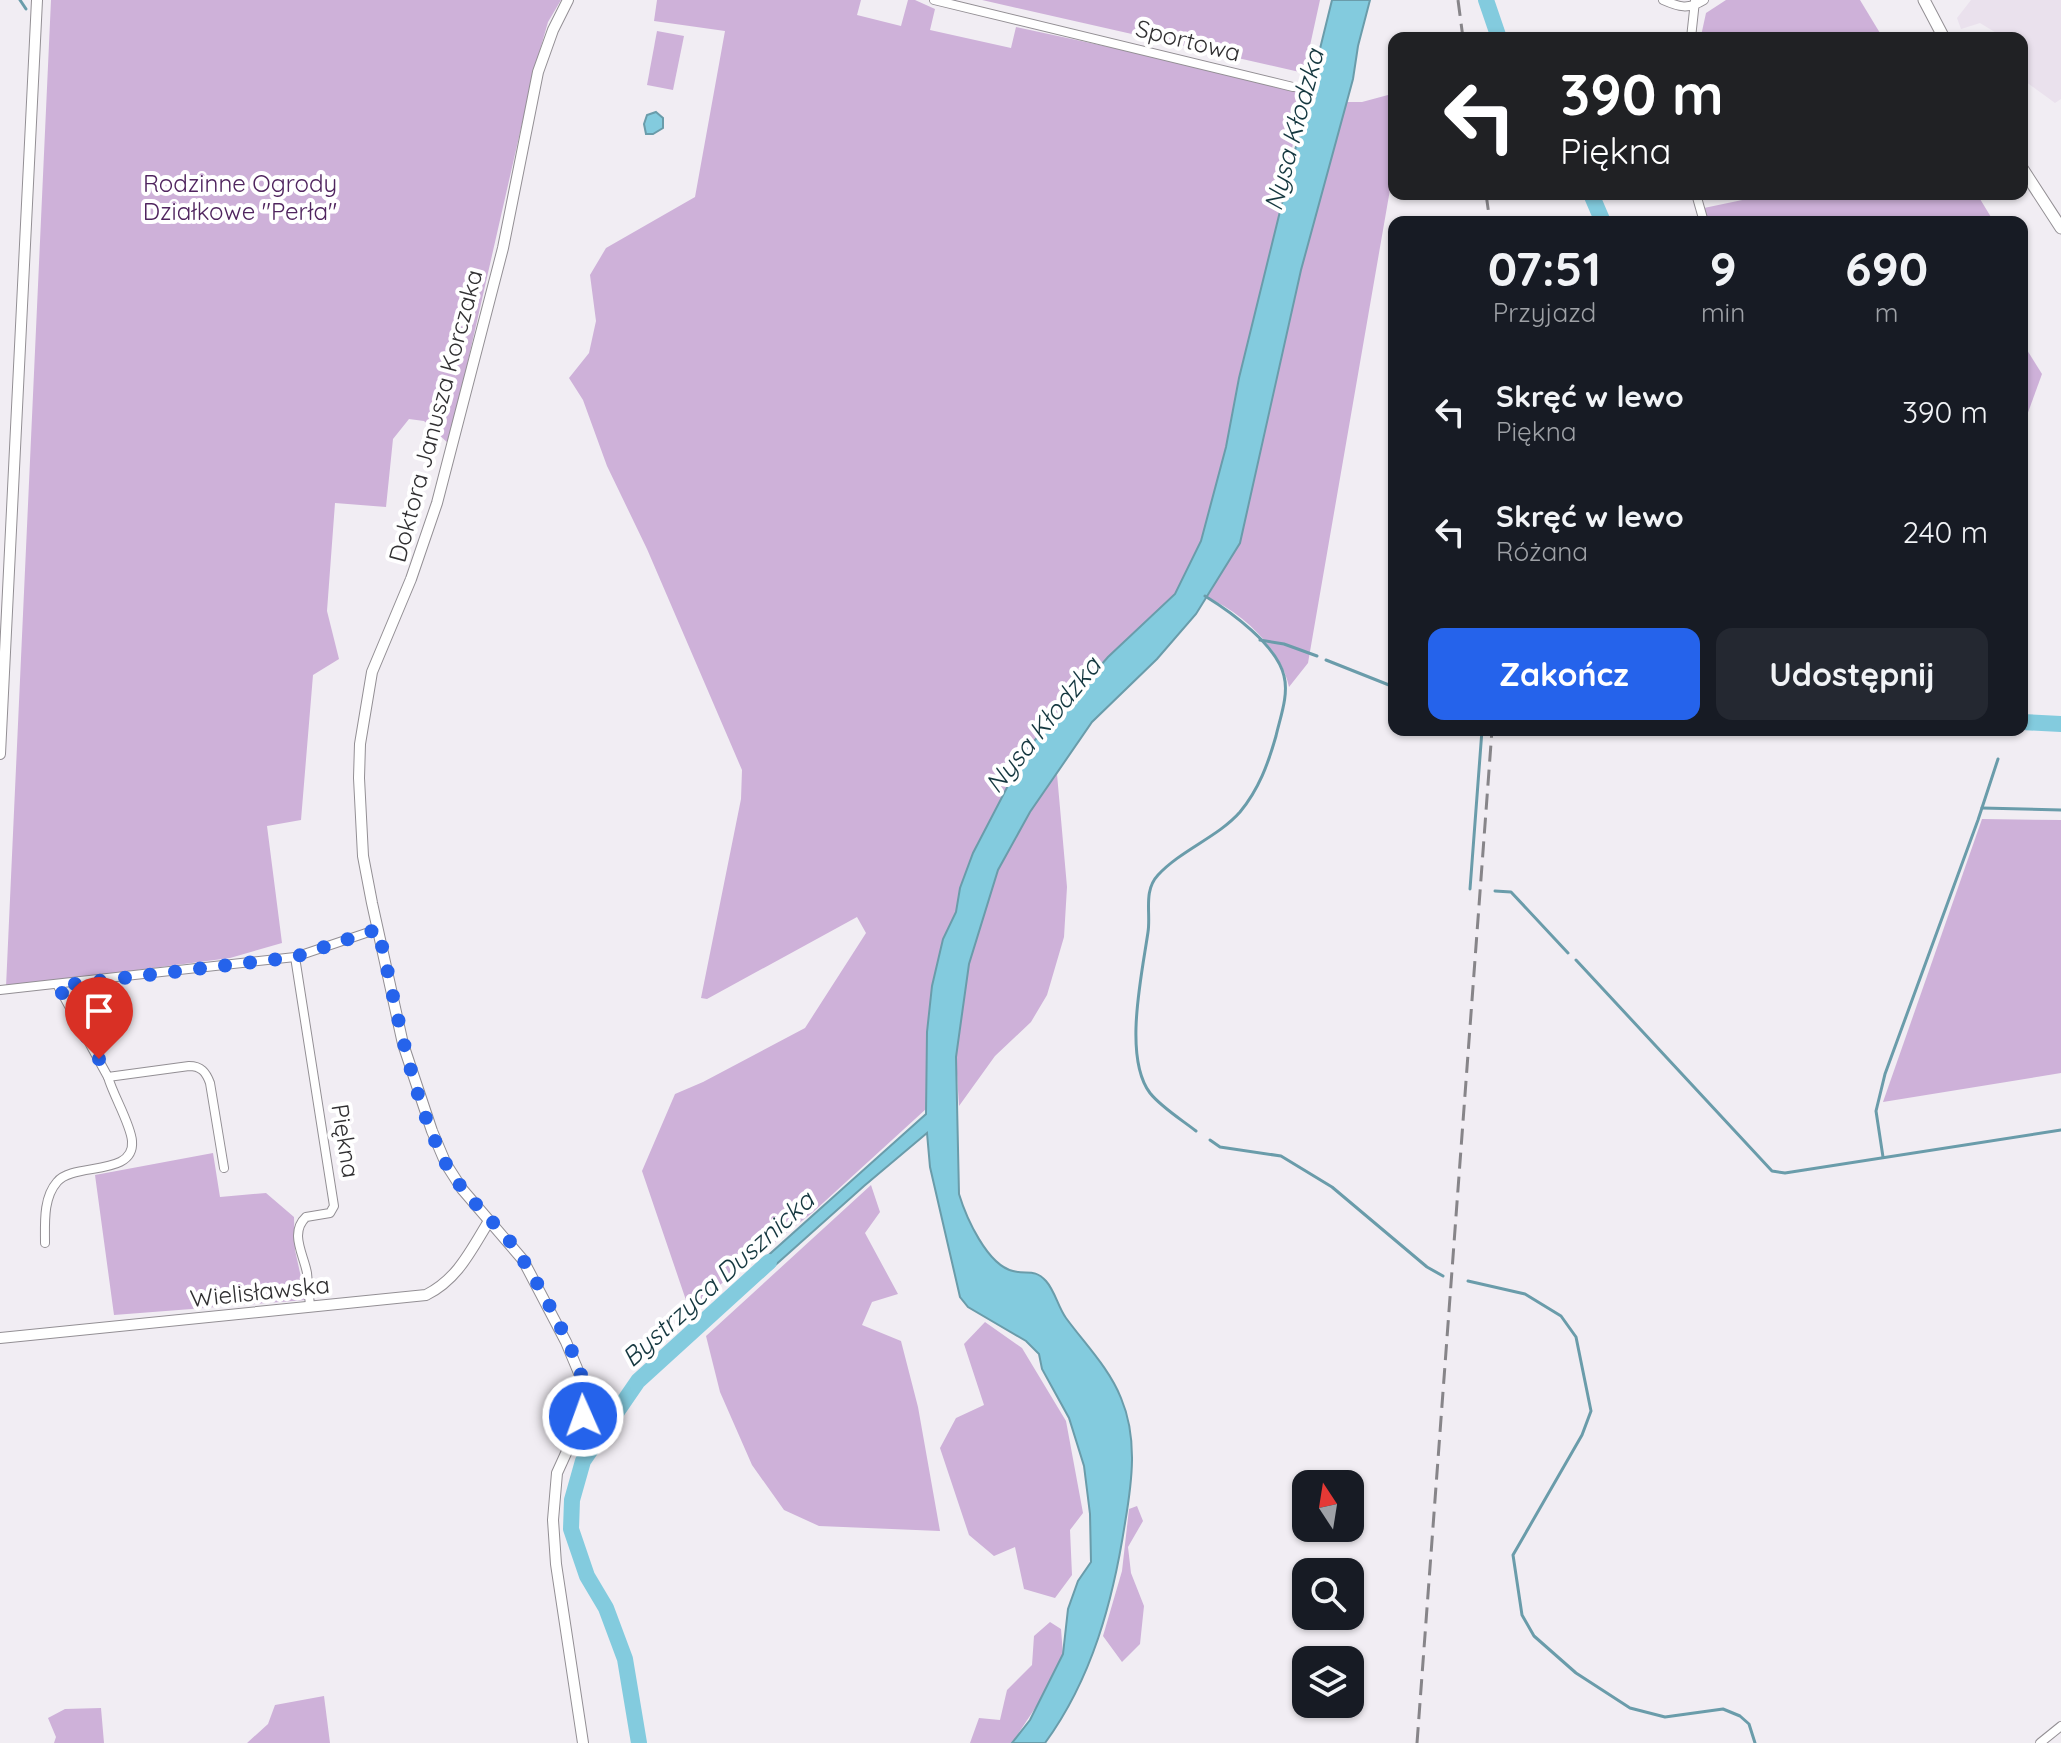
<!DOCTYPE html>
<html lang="pl">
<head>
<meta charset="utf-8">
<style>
	:root { --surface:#171b24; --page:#242831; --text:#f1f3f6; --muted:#9ea1a6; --accent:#2563eb }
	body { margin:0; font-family:Quicksand,sans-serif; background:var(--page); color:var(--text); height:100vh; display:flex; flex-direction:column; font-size:30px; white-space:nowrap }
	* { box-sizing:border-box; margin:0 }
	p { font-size:26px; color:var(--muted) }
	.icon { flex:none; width:44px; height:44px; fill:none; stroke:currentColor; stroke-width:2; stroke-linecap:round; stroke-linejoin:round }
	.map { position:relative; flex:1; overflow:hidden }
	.drawer { position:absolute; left:1388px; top:216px; width:640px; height:520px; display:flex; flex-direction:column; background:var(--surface); border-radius:16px; box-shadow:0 2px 6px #0004 }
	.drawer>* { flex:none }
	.guide { position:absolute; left:1388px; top:32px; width:640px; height:168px; border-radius:16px; box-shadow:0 2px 6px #0004; background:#202124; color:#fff; overflow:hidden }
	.needle { width:52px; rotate:348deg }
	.controls { position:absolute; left:1292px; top:1470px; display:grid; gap:16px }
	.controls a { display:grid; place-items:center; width:72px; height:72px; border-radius:16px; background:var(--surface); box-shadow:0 2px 6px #0004; font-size:40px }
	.pin { position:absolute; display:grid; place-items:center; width:68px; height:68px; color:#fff; margin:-82px -34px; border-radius:50% 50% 50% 0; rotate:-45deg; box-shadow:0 0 8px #0007 }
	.pin .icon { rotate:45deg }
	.me { position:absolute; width:88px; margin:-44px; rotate:358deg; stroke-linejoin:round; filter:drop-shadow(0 0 6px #0008) }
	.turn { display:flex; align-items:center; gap:28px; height:168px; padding:0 40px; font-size:36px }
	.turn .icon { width:104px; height:104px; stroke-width:2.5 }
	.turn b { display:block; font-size:56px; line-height:68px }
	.eta { display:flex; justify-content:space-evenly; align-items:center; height:136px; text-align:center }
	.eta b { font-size:48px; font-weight:800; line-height:56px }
	.primary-button { display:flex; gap:16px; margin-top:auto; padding:16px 40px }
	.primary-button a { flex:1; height:92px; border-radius:16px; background:var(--accent); color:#fff; font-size:32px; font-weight:800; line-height:92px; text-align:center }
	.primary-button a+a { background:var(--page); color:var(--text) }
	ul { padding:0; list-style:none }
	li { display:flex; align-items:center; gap:24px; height:120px; padding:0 40px }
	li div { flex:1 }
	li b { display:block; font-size:30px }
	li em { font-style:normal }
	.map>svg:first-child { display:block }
	.built { fill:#eae1ed }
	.green { fill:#ceb1d9 }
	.water { fill:#83cbde; stroke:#6a9caa; stroke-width:2 }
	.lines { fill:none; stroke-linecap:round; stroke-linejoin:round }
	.stream { stroke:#6a9caa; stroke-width:3 }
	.river { stroke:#83cbde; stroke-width:16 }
	.minor-casing { stroke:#938f94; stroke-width:10 }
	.tertiary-casing { stroke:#938f94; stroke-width:12 }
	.secondary-casing { stroke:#938f94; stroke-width:13 }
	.minor { stroke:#fff; stroke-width:8 }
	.tertiary { stroke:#fff; stroke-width:10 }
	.secondary { stroke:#fff; stroke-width:11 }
	.rail { stroke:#878589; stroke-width:3; stroke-dasharray:16 8; stroke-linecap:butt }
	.route { stroke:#2563eb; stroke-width:14; stroke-dasharray:0 25.2 }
	.labels { text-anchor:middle; stroke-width:8; stroke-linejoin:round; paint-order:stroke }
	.street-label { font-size:24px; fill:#313032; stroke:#fff }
	.park-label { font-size:24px; fill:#50255f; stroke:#fff }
	.water-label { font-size:26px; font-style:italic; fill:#14373f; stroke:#fff }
</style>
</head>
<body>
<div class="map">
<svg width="2061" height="1743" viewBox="0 0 2061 1743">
	<rect width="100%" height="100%" fill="#f1edf3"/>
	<polygon class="built" points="1971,0 2061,0 2061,99 2055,103 2022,79 2022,38 1997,38 1998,34 1980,23 1961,29 1957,18"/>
	<g class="green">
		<polygon points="51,0 561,0 548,22 534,71 449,444 424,421 409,419 393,439 386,507 335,503 327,611 339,659 313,675 301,820 267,826 282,943 230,958 6,987"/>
		<polygon points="657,0 861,0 857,15 901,26 908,0 915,0 935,9 930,30 1011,48 1016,27 1304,89 1274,238 1239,378 1226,447 1201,541 1175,594 1108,657 1027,749 973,853 960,888 956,912 943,939 932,986 927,1032 926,1109 812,1213 689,1309 642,1171 675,1094 703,1082 805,1028 866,933 857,917 707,999 701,998 741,799 742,770 647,549 607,466 583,400 569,378 589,353 596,321 590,275 606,248 695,197 725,31 654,21"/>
		<polygon points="982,0 1320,0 1304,73"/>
		<polygon points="1726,0 1860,0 1883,38 1701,36 1706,13"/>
		<polygon points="657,31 684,36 673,90 647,85"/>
		<path d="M1388,95H1394L1392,178L1308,663L1289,687C1281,648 1242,613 1207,597L1213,588L1269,405L1301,270L1347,102H1362Z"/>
		<polygon points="1746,194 1977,194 1994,222 1708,222 1704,208 1747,199"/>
		<polygon points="2022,342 2042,374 2022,429"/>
		<polygon points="1057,774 1067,887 1064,937 1047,995 1031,1022 995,1056 959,1106 956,1057 969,964 978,931 998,869 1030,812"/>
		<polygon points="1982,819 2061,820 2061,1073 1883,1102"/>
		<polygon points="213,1153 220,1197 266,1193 294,1217 295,1250 306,1300 114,1315 95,1175"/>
		<polygon points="871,1185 880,1212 865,1233 898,1294 872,1302 862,1325 901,1341 918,1407 940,1531 819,1526 784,1510 752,1465 720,1392 706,1336"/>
		<polygon points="985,1322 1022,1348 1066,1421 1083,1513 1070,1530 1072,1575 1055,1598 1024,1589 1015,1547 994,1556 969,1535 940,1448 956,1418 984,1405 964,1344"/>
		<polygon points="1137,1506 1143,1521 1128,1547 1131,1573 1144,1606 1140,1644 1122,1662 1103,1636 1122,1571 1129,1509"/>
		<polygon points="1050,1622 1061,1629 1063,1654 1047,1690 1012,1743 970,1743 979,1718 1000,1720 1007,1690 1032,1665 1034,1636"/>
		<polygon points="324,1696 330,1743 247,1743 268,1724 275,1705"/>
		<polygon points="101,1708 104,1743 54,1743 56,1737 48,1718 65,1709"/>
	</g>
	<g class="water">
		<path d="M1332,0H1370L1358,46L1353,79L1301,270L1240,543L1196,614L1157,659L1092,722L1030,812L998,870L969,964L956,1057L959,1194C966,1217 987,1265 1013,1271C1027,1275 1034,1268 1046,1281C1055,1291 1058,1307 1066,1318C1085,1344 1109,1368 1121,1398C1138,1438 1132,1482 1125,1523C1113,1601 1092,1679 1045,1743H1012L1030,1720L1063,1654L1068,1609L1078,1581L1091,1562L1090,1514L1084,1466L1069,1418L1042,1369L1039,1354L1026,1341L968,1307L960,1297L930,1167L927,1133L864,1186L753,1285V1269L926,1114L927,1032L932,986L943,939L956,912L960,888L973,853L1027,749L1108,657L1175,594L1201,541L1226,447L1239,378Z"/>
		<polygon points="656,112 663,118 663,128 653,134 646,134 644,124 647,115"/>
	</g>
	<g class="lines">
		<g class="stream">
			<polyline points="20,0 26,9"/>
			<polyline points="1260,640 1284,644 1317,656"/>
			<polyline points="1326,660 1394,687"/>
			<polyline points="1982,808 2061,810"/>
			<polyline points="1470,889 1482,730"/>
			<polyline points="1495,891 1511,892 1568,953"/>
			<polyline points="1576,960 1772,1171 1785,1173 2061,1130"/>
			<path d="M1196,1131C1182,1120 1161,1107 1150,1093C1123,1057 1142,974 1148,932C1151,913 1143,891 1158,875C1181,850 1218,837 1240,812C1259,789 1268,764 1276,736C1280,718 1289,695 1284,676C1277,645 1231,612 1205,596"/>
			<polyline points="1210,1140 1220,1147 1281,1156 1332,1187 1427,1267 1443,1276"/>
			<polyline points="1883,1157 1876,1111 1885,1074 1978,820 1998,759"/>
			<polyline points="1468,1281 1525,1294 1561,1316 1576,1337 1591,1411 1582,1435 1513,1555 1522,1615 1534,1636 1576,1673 1630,1708 1665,1717 1723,1709 1740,1716 1749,1724 1755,1743"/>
		</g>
		<g class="river">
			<polyline points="1486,0 1499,38"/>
			<polyline points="1591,194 1603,222"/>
			<polyline points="2022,722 2061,724"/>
			<polyline points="639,1743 625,1659 606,1608 587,1576 571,1529 572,1500 583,1461 638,1381 769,1262"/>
		</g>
		<defs>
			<g id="minor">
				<polyline points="934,0 1293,87"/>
				<path d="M1663,0C1679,7 1688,10 1704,0"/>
				<polyline points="1691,38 1695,1"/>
				<polyline points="1696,194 1704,222"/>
				<path d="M295,957L334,1206L330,1213L306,1217C289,1233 304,1255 307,1273C308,1284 309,1295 310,1306"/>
				<path d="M58,986L108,1077L189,1066C201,1066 206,1072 210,1083L224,1168"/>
				<polyline points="0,990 295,957 378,929"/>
				<path d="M45,1243C45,1223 43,1198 57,1182C73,1162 135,1177 132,1141C131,1125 113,1095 108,1077"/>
				<polyline points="2040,1743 2061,1726"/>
			</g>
			<g id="tertiary">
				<polyline points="568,0 553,30 538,72 503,248 437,503 411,579 372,672 360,744 359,778 363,856 372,903 403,1044 432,1131 446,1164 462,1189 523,1260 566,1342 584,1385 586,1398 583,1416 557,1473 553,1520 556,1564 583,1743"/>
				<polyline points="0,754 37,0"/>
				<path d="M0,1338L426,1295C458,1279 471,1250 489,1221"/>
			</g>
			<g id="secondary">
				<polyline points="1924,0 1944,38"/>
				<polyline points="2022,168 2061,228"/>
			</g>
		</defs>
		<use href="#minor" class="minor-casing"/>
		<use href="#tertiary" class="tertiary-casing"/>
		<use href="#secondary" class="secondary-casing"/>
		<use href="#minor" class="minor"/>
		<use href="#tertiary" class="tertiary"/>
		<use href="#secondary" class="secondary"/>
		<g class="rail">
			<polyline points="1458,0 1463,38"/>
			<polyline points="1486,194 1490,222"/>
			<polyline points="1417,1743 1492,730"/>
		</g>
	</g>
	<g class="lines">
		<path class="route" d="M99,1059L58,986L295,957L378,929C396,1004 410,1095 446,1164C463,1195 490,1217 512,1244C532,1270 578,1354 584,1386C586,1396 585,1406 583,1416"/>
	</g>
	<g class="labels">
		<g class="street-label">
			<text transform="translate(1188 41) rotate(14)" y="8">Sportowa</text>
			<text transform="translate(436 416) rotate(-75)" y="8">Doktora Janusza Korczaka</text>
			<text transform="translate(345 1141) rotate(81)" y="8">Piękna</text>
			<text transform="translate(260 1292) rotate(-6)" y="8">Wielisławska</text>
		</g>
		<g class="park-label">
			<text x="240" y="192">Rodzinne Ogrody<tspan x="240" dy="28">Działkowe "Perła"</tspan></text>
		</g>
		<g class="water-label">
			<text transform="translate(1294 130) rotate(-75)" y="9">Nysa Kłodzka</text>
			<text transform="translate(1043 725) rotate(-51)" y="9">Nysa Kłodzka</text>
			<text transform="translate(718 1279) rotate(-42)" y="9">Bystrzyca Dusznicka</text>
		</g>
	</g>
</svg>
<div class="controls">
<a><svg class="needle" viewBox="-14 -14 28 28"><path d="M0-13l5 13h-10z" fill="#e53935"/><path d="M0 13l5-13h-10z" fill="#9ea1a6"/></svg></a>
<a><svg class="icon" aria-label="search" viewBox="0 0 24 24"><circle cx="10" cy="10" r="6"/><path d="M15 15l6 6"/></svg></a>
<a><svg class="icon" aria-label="layers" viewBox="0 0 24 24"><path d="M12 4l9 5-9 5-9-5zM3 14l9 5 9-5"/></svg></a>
</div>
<div class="pin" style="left:99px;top:1059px;background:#d93025"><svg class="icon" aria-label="arrive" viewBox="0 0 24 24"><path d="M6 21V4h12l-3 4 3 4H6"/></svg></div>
<svg class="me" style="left:583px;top:1416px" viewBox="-20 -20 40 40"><circle r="17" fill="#2563eb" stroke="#fff" stroke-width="3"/><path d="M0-11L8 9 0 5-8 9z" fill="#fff"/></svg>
<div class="guide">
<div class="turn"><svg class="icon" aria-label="left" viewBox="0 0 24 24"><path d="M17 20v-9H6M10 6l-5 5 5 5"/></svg><div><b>390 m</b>Piękna</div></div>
</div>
<section class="drawer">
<div class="eta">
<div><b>07:51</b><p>Przyjazd</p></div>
<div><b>9</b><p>min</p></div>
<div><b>690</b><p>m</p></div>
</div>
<ul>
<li><svg class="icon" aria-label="left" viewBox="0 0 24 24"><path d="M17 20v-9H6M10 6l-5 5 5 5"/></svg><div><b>Skręć w lewo</b><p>Piękna</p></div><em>390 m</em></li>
<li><svg class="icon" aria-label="left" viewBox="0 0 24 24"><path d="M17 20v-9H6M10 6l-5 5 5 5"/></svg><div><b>Skręć w lewo</b><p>Różana</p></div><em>240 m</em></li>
</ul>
<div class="primary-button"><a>Zakończ</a><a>Udostępnij</a></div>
</section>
</div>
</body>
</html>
